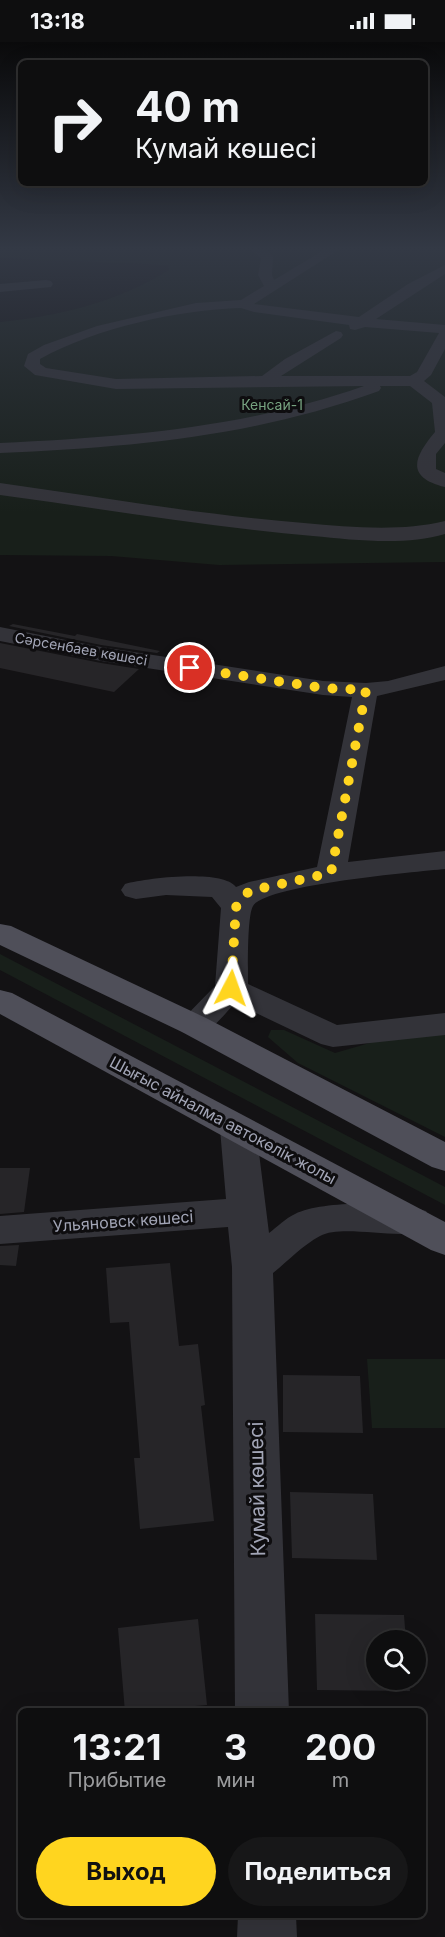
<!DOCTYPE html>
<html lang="ru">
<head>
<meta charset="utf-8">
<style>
	:root { --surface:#0e0e0f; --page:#171718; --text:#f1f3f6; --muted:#9b9c9e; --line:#2e2e2f; --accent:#ffd51f }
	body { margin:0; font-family:Inter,sans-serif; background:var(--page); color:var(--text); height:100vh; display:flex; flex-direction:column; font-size:22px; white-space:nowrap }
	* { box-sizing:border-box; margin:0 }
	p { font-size:20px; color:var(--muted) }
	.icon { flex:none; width:33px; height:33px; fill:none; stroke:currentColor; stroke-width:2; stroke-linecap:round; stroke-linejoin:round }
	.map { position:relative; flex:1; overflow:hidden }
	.side { position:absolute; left:18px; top:1666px; width:408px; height:210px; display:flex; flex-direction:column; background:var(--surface); border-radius:9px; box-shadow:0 6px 24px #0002,0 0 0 2px var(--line) }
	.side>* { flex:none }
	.guide { position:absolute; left:18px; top:18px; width:410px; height:126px; border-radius:9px; box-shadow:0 6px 24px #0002,0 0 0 2px var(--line); background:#0e0e0f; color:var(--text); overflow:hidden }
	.fabs { position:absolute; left:366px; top:1588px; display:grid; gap:12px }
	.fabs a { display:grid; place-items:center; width:60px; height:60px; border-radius:50%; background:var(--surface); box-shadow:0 6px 24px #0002,0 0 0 2px var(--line); font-size:30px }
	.pin { position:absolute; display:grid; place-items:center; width:51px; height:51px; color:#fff; margin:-26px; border:3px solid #fff; border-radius:50%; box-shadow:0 2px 6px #0007 }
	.me { position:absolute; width:66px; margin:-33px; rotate:4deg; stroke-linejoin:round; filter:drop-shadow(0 0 4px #0008) }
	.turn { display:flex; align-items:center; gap:21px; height:126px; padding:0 18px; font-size:27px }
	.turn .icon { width:78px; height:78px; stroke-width:2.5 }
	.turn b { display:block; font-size:42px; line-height:51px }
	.eta { display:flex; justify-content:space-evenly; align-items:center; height:102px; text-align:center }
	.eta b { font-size:36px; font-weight:700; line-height:42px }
	.button { display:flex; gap:12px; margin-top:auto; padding:12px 18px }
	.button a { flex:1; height:69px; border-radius:36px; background:var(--accent); color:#111; font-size:24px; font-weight:700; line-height:69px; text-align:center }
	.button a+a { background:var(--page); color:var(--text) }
	.status { display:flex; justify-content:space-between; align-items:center; height:42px; padding:0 30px; background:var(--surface); direction:ltr }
	.status svg { height:16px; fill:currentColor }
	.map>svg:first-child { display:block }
	.green { fill:#181f1a }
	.building { fill:#262528 }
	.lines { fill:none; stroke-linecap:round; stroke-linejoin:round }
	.minor { fill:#333339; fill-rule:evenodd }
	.major { fill:#4f4f59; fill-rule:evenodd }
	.route { stroke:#ffd51f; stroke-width:10; stroke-dasharray:0 18 }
	.labels { text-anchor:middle; stroke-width:6; stroke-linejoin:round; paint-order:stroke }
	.far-park-label { font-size:14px; fill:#77a380; stroke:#0e0d0f }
	.far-street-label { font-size:14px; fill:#a2a5b6; stroke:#0e0d0f }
	.street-label { font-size:16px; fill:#a2a5b6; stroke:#0e0d0f }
	.near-street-label { font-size:20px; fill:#a2a5b6; stroke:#0e0d0f }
</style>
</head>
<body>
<div class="status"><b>13:18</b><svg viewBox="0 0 49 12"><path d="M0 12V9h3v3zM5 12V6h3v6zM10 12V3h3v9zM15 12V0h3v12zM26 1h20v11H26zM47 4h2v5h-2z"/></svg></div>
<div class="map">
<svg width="445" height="1895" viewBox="0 0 445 1895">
	<rect width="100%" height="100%" fill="#131214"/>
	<g class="green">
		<path d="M0,205H445V520L219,523L111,514L0,513V280C60,274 117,260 169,228L168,223L0,216Z"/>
		<polygon points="0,912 445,1145 445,1163 0,928"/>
		<polygon points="271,988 284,988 335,1011 373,1000 445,992 445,1095 298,1021 268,995"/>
		<polygon points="367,1317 445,1317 445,1386 372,1386"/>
	</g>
	<g class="building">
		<polygon points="13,582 75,594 77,592 160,609 157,611 101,603 9,584"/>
		<polygon points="0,601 101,621 139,627 114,650 0,626"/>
		<polygon points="0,1126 30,1126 24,1170 0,1172"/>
		<polygon points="19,1203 16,1224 0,1223 0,1204"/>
		<polygon points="170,1221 179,1304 198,1302 205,1363 201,1364 214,1479 140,1487 134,1416 140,1416 129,1280 110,1281 106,1226"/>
		<polygon points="283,1333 360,1334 363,1391 283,1390"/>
		<polygon points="290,1450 373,1452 377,1518 292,1516"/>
		<polygon points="315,1572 404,1573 406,1599 376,1599 376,1638 409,1638 410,1649 317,1648"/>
		<polygon points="198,1577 207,1663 125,1670 118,1586"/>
	</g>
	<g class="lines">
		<g class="minor">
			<path d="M247,205C258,204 266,206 273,215L272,233L274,238L329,205H343L254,262L359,275L408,242L445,223V232L376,277L445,283V307L431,333L424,339L445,355V401L436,412V427L445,431V445C405,435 414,415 435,390L432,361L410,344H380L381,346L379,349C252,395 133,405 0,411V401C126,395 244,386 364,344L116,347L35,333L24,324L28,312L44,303L97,284L196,261L241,258L264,244L258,233L261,216ZM241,266L254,270L349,283L350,287L355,288L365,285L439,291L417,330L410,334H281L341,296L343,293L341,290L336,289L285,317L262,334L116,337L46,326L40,322V317C96,286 177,268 241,266Z"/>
			<polygon points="46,238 51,239 53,242 51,245 0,250 0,242"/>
			<path d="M0,441C101,455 202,473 304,481C351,485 399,490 445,479V492C406,504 354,498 313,494C208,485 104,467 0,453Z"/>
			<path d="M0,585L101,605L323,639L366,641L388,639L445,624V638L377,654L348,820L445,809V827C414,830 265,843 253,864C247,874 248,928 248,942L337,983L445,971V993L333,1005L321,1002L235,961C218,979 208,997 182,990L177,983L215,944L221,866L212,855L166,853L136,857L125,854L121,848L125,842C147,836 222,827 236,845L249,840L317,825L352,655L323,653L101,619L0,599Z"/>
			<path d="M238,1075L251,1078L256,1087L269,1191C277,1185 286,1176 295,1172C324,1158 396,1160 426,1169L432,1179L426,1189C396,1198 343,1182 320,1194C303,1203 288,1219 273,1231L289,1670H235L232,1225L228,1185L0,1202V1174L226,1157L220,1087L225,1078Z"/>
			<polygon points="238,1874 296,1874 297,1895 237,1895"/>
		</g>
		<g class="major">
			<polygon points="0,882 11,884 206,976 445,1100 445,1129 432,1125 182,990 0,903"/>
			<polygon points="0,948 12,951 445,1180 445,1213 431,1208 0,972"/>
		</g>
	</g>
	<linearGradient id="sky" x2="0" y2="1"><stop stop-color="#0a0a0b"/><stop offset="0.44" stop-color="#333945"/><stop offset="1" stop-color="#333945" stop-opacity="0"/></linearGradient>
	<rect width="445" height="470" fill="url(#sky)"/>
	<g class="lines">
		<polyline class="route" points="190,626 323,646 366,648 331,831 249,849 236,865 231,946"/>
	</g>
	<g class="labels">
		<g class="far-park-label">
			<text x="272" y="368">Кенсай-1</text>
		</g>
		<g class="far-street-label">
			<text transform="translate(81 607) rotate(10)" y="5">Сәрсенбаев көшесі</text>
		</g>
		<g class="street-label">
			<text transform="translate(223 1078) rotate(28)" y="6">Шығыс айналма автокөлік жолы</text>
			<text transform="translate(123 1179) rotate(-4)" y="6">Ульяновск көшесі</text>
		</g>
		<g class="near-street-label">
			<text transform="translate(257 1447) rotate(-91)" y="7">Кумай көшесі</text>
		</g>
	</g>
</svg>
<div class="fabs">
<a><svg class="icon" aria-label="search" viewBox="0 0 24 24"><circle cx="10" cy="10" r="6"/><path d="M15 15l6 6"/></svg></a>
</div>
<div class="pin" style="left:190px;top:626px;background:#d93025"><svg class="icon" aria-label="arrive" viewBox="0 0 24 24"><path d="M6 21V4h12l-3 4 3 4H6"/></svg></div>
<svg class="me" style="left:231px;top:946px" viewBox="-20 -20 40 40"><path d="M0-17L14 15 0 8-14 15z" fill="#ffd51f" stroke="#fff" stroke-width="4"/></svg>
<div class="guide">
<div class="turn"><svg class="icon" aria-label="right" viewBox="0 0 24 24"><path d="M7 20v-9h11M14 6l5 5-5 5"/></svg><div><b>40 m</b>Кумай көшесі</div></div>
</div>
<section class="side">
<div class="eta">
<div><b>13:21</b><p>Прибытие</p></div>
<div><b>3</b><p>мин</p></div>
<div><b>200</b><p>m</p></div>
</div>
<div class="button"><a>Выход</a><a>Поделиться</a></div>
</section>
</div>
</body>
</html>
